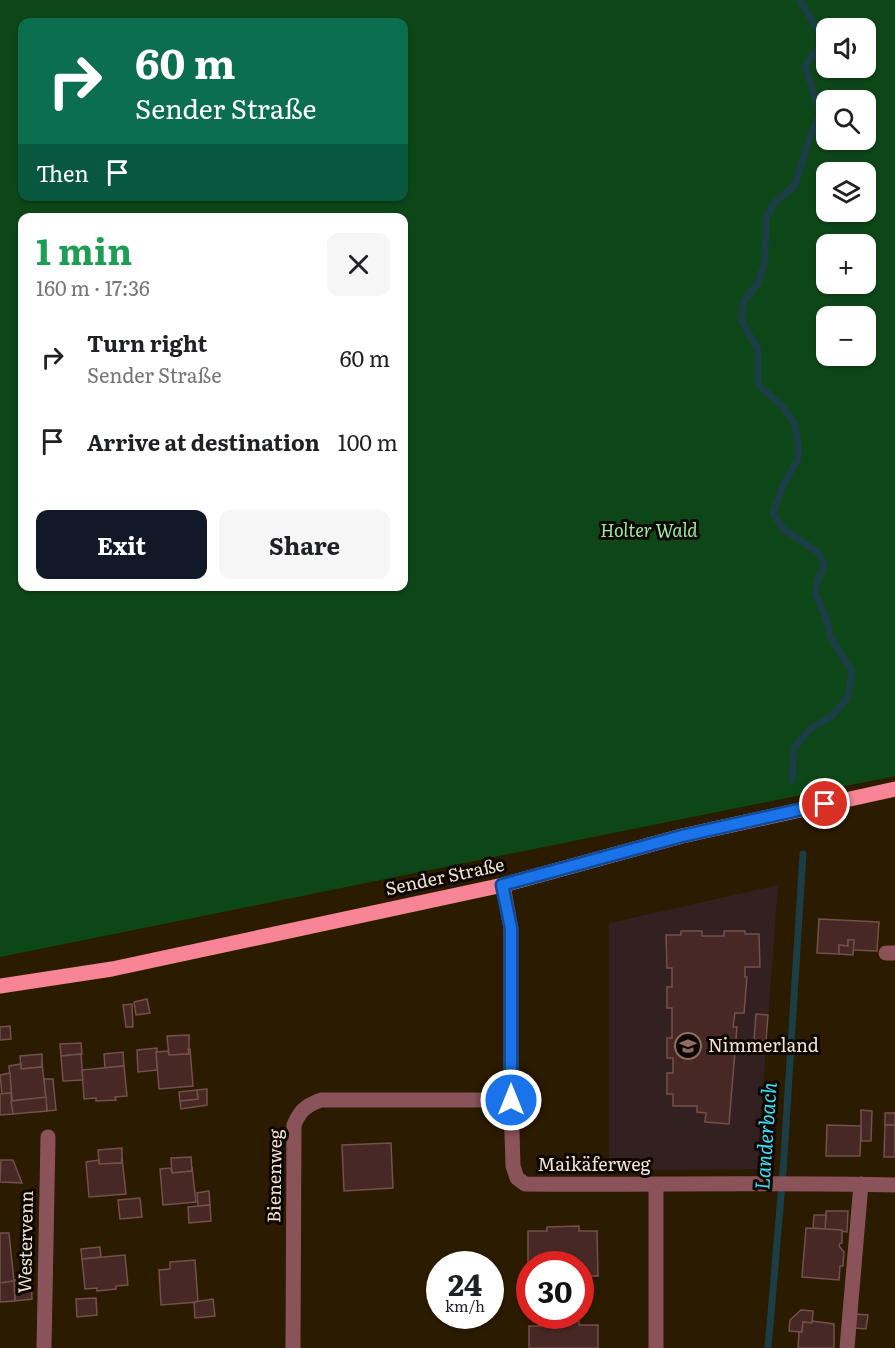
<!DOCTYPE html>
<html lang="en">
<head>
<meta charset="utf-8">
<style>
	:root { --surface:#fff; --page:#f6f6f6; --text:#202124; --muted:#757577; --accent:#111827 }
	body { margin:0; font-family:Literata,serif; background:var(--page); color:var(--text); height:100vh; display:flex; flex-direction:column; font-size:22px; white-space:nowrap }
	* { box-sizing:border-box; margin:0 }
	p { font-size:20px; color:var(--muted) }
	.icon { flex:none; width:33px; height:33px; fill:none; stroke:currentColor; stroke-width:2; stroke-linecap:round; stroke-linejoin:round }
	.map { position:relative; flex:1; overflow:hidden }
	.sheet { position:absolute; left:18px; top:213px; width:390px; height:378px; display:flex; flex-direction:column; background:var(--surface); border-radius:12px; box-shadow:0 2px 4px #0004 }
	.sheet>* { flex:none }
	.banner { position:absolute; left:18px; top:18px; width:390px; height:183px; border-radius:12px; box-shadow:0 2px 4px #0004; background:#0b6e4f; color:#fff; overflow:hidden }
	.buttons { position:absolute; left:816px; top:18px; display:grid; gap:12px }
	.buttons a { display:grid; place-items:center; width:60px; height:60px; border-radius:12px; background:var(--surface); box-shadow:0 2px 4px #0004; font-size:30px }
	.speed { position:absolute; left:426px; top:1251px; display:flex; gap:12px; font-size:30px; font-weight:700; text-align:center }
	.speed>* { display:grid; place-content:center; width:78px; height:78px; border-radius:50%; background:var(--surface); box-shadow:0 2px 4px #0004; line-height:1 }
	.speed small { font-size:15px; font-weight:400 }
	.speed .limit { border:9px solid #d22; background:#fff; color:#111 }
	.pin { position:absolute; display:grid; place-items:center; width:51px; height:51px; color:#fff; margin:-26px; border:3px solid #fff; border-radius:50%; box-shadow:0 2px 6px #0007 }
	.me { position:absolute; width:66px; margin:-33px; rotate:0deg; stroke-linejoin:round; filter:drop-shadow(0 0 4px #0008) }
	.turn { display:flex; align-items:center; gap:21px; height:126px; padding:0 18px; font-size:27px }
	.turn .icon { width:78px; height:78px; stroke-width:2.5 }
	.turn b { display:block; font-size:42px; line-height:51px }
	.then { display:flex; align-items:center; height:57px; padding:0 18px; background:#0003; gap:12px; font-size:22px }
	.round { display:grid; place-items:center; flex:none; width:63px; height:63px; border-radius:12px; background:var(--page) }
	.summary { display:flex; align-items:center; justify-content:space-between; height:102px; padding:0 18px }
	h1 { font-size:36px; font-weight:700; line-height:45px; color:#1e9e55 }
	.action { display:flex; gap:12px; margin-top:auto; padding:12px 18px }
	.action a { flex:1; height:69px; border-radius:12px; background:var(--accent); color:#fff; font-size:24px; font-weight:700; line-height:69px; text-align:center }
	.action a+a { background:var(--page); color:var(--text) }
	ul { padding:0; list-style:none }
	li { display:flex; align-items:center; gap:18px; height:84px; padding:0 18px }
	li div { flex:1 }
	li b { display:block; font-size:22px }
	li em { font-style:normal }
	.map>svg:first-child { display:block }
	.education { fill:#332020 }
	.green { fill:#0e4717; fill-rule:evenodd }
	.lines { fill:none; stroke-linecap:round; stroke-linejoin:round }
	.stream { stroke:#1b3d45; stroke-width:7 }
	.building { fill:#472824; stroke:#73504b; stroke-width:1.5 }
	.minor { stroke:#8a535a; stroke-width:15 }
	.major { stroke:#f78596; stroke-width:15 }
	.route-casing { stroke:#114b97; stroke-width:15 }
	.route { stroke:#1a73e8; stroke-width:10 }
	.labels { text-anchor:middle; stroke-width:6; stroke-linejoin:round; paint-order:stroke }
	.park-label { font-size:18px; font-style:italic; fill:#9aec9e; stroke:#0e0701 }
	.street-label { font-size:18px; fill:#efe4d5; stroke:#0e0701 }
	.poi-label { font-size:18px; fill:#efe4d5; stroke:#0e0701; text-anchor:start }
	.water-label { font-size:20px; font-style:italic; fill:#3edffd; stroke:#0e0701 }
</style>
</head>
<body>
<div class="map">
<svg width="895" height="1348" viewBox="0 0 895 1348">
	<rect width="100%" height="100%" fill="#2b1b01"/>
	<polygon class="education" points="778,885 757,1169 609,1171 609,923"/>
	<path class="green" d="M0,0H895V776L0,957ZM22,22H404V196H22ZM826,28H866V68H826ZM866,100V140H826V100ZM866,172V212H826V172ZM22,218H404V586H22ZM826,244H866V284H826ZM826,316H866V356H826Z"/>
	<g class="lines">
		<g class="stream">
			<polyline points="792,780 794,748 810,729 832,716 848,697 852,672 830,636 827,621 815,593 817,582 824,566 819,553 782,528 773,513 783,485 798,459 798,446 795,425 785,409 758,384 758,349 741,320 744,301 758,283 765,261 766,218 774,203 795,185 809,139 820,113 805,66 817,50 822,38 800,0"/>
			<polyline points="768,1348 783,1172 803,854"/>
		</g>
	</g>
	<g class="building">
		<polygon points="819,919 879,922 877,951 853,950 854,940 848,940 848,946 839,945 839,954 817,953"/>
		<polygon points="681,931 702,931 702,936 724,936 724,931 745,931 745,934 759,934 760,967 745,967 745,977 747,977 744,1013 735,1013 733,1027 737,1027 729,1124 705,1122 706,1113 697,1112 697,1106 673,1106 673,1094 667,1094 667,1073 673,1073 673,1058 667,1058 667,1038 672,1038 672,1008 667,1008 667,987 672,987 672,968 667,968 666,935 681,935"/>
		<polygon points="848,940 854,940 853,955 839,954 839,945 848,946"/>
		<polygon points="147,999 150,1013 136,1015 134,1002"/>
		<polygon points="132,1004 133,1027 126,1027 123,1005"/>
		<polygon points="756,1014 768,1015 766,1041 754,1040"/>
		<polygon points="10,1026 11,1039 0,1040 0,1027"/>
		<polygon points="189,1035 189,1054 169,1055 167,1036"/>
		<polygon points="81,1043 82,1054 61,1056 60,1044"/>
		<polygon points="157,1048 157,1070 138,1072 137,1050"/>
		<polygon points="188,1049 190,1049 193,1086 159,1089 156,1052 168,1051 169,1055 189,1054"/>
		<polygon points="123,1052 124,1066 105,1068 104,1054"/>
		<polygon points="42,1054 42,1067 21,1069 20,1056"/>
		<polygon points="81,1054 83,1080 63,1081 61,1056"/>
		<polygon points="42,1063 46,1098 12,1101 9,1066 21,1064 21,1069 42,1067"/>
		<polygon points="124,1066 127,1096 115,1097 116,1100 96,1101 96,1098 84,1099 82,1070"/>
		<polygon points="10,1073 12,1101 11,1093 2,1094 0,1075"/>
		<polygon points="44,1079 53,1079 56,1110 47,1111"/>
		<polygon points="207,1089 207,1105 181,1109 180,1101 198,1099 197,1090"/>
		<polygon points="197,1090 198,1099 180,1101 179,1092"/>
		<polygon points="11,1093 13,1114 0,1115 0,1094"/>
		<polygon points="46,1097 47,1111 13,1114 11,1101"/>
		<polygon points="861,1110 872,1111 871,1141 861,1141"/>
		<rect x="885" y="1113" width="10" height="12"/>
		<polygon points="827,1125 861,1126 860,1156 826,1156"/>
		<polygon points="885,1125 895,1125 895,1157 884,1157"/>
		<polygon points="391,1143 393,1188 344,1191 342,1145"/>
		<polygon points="122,1148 122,1163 99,1164 98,1150"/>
		<polygon points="191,1157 192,1171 172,1173 171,1158"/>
		<polygon points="122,1158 126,1194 89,1197 86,1162 99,1160 99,1164 122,1163"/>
		<polygon points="1,1160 13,1160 22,1183 0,1182"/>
		<polygon points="192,1167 196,1202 163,1205 160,1169 171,1168 172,1173 192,1171"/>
		<polygon points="209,1191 210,1205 198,1206 197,1193"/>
		<polygon points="140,1198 142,1217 120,1219 118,1200"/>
		<polygon points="210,1205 211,1221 189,1223 188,1207"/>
		<polygon points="826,1211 848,1211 847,1232 825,1229"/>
		<polygon points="814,1215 826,1215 825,1229 813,1228"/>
		<polygon points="579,1226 579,1231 597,1231 598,1276 580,1276 580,1264 530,1264 528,1276 528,1231 547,1231 547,1227"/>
		<polygon points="806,1228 842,1230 842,1243 840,1243 839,1246 844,1252 843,1266 840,1266 839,1280 802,1277"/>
		<polygon points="0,1233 9,1233 14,1281 0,1283"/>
		<polygon points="100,1247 101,1257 82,1259 81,1249"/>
		<polygon points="125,1255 128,1285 116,1286 116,1289 97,1291 97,1288 85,1289 82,1259"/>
		<polygon points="195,1260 198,1302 161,1305 159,1270 170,1269 170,1262"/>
		<polygon points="31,1279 32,1299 15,1301 14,1280"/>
		<polygon points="14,1281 15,1301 0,1302 0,1283"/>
		<polygon points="96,1298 97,1315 77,1317 76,1299"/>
		<polygon points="213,1299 215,1316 195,1318 194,1302"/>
		<polygon points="801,1310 813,1311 812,1323 803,1322 802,1332 789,1331 790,1320"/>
		<polygon points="856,1314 868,1315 866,1329 855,1328"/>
		<polygon points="547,1321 579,1321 579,1325 598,1325 598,1348 529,1348 529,1326 547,1326"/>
		<polygon points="812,1321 834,1324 834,1348 798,1348 799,1332 802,1332 803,1322 812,1323"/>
	</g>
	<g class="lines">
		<g class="minor">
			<path d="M503,885L511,929V1100L513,1166L517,1178L525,1184C648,1185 772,1182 895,1185"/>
			<polyline points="886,953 895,953"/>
			<polyline points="656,1185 656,1348"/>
			<polyline points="44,1348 48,1137"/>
			<path d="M293,1348L294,1125C300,1110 307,1105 321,1100H511"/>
			<polyline points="847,1348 861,1184"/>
		</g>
		<polyline class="major" points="0,986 112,969 503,885 682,836 895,789"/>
	</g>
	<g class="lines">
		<defs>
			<polyline id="route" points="511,1100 511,928 502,885 682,836 825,804"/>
		</defs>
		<use href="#route" class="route-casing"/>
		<use href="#route" class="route"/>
	</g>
	<defs>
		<symbol id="school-ring" viewBox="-11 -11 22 22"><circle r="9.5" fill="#0e0701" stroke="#8d6e63" stroke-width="1.5"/><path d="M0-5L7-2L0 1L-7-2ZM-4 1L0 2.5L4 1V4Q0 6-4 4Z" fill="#8d6e63"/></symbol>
	</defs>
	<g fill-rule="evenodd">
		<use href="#school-ring" x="673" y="1031" width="30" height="30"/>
	</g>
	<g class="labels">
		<g class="park-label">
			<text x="649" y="537">Holter Wald</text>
		</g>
		<g class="street-label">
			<text transform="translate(445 877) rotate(-12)" y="6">Sender Straße</text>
			<text x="594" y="1171">Maikäferweg</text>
			<text transform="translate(275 1176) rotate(-89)" y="6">Bienenweg</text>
			<text transform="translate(26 1242) rotate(-89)" y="6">Westervenn</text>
		</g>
		<g class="poi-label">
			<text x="708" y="1052">Nimmerland</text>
		</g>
		<g class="water-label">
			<text transform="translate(766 1136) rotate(-86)" y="7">Landerbach</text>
		</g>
	</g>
</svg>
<div class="buttons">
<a><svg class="icon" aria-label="sound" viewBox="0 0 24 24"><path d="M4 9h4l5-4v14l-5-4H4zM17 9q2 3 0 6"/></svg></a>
<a><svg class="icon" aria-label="search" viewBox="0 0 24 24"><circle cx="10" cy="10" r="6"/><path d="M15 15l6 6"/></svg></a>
<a><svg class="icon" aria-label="layers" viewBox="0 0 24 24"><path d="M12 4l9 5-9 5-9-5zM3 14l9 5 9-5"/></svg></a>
<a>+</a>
<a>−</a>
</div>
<div class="speed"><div>24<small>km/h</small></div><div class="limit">30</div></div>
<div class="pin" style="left:825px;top:804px;background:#d93025"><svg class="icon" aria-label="arrive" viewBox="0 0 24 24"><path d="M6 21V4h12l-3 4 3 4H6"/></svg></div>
<svg class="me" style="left:511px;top:1100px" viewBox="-20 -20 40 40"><circle r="17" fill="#1a73e8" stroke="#fff" stroke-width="3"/><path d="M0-11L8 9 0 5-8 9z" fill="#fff"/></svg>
<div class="banner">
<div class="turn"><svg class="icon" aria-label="right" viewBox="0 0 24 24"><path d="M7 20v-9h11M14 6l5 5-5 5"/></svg><div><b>60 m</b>Sender Straße</div></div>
<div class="then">Then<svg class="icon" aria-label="arrive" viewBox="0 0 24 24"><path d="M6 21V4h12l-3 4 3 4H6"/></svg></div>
</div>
<section class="sheet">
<div class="summary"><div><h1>1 min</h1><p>160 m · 17:36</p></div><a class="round"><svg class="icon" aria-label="close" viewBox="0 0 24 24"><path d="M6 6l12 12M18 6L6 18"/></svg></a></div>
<ul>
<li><svg class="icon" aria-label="right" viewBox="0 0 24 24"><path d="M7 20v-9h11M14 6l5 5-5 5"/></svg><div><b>Turn right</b><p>Sender Straße</p></div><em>60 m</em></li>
<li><svg class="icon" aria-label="arrive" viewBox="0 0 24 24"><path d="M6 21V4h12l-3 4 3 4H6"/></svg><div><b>Arrive at destination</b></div><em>100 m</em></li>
</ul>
<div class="action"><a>Exit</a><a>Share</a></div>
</section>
</div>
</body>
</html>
